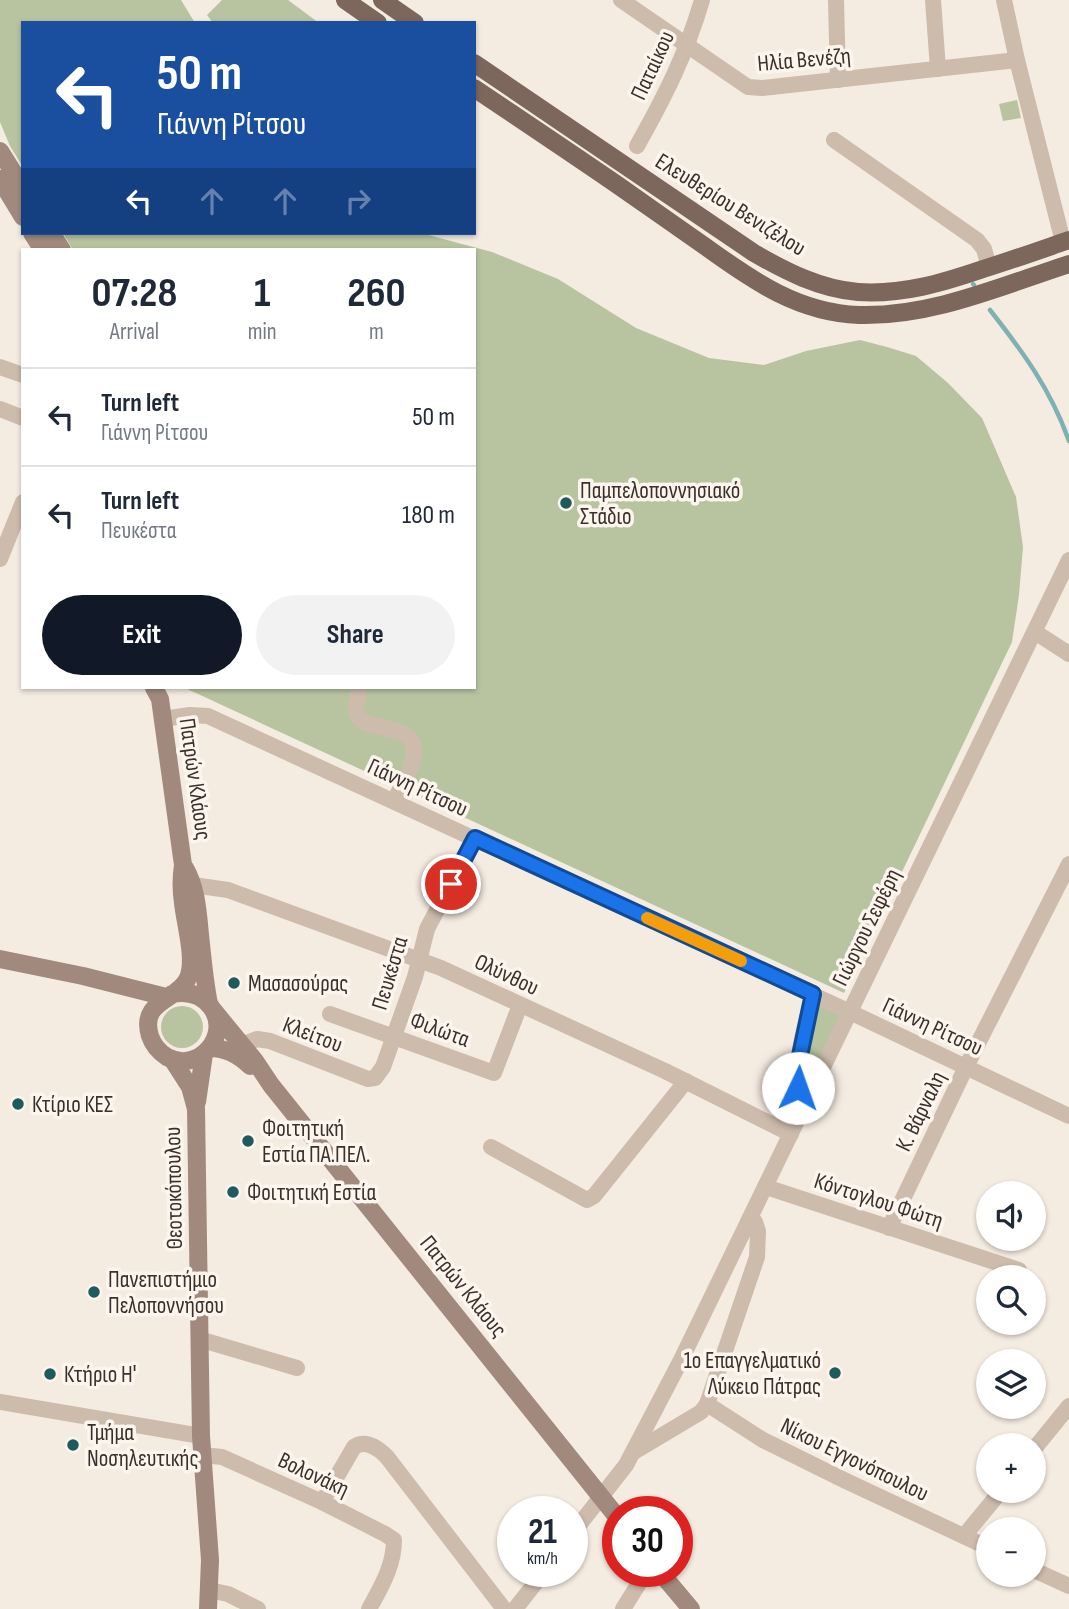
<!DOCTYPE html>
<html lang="en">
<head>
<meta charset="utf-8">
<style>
	:root { --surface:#fff; --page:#f2f2f3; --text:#1f2937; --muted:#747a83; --line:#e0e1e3; --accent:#111827 }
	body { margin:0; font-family:"Sofia Sans Condensed",sans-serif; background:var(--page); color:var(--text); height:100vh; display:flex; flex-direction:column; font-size:26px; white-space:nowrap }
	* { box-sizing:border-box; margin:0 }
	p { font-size:23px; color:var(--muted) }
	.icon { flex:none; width:38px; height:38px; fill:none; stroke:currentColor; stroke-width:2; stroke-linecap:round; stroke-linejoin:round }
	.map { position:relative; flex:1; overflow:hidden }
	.drawer { position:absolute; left:21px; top:248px; width:455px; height:441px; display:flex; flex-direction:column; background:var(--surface); border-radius:0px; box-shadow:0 2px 5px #0004 }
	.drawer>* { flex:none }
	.banner { position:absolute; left:21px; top:21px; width:455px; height:214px; border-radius:0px; box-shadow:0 2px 5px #0004; background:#1a4fa0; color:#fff; overflow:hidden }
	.tools { position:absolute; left:976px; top:1181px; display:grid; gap:14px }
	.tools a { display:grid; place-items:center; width:70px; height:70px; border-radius:50%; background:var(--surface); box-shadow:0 2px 5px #0004; font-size:35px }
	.speed { position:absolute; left:497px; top:1496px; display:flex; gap:14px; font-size:35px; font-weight:700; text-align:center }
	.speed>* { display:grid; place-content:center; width:91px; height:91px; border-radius:50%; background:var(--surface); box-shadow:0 2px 5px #0004; line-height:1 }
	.speed small { font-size:18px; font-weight:400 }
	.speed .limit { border:10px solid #d22; background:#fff; color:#111 }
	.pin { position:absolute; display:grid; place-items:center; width:60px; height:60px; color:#fff; margin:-30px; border:4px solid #fff; border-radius:50%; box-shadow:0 2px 7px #0007 }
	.me { position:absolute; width:77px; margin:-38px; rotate:3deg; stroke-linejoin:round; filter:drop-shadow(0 0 5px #0008) }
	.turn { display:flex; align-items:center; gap:24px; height:147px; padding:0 21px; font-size:32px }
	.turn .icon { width:91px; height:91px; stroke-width:2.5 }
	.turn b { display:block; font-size:49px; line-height:60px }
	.lanes { display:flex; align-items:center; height:66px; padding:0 21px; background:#0003; justify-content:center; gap:35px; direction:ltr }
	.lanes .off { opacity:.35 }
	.eta { display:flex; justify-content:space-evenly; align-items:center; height:119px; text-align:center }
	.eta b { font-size:42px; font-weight:700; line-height:49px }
	.action { display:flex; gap:14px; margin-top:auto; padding:14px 21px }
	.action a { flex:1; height:80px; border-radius:42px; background:var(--accent); color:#fff; font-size:28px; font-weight:700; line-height:80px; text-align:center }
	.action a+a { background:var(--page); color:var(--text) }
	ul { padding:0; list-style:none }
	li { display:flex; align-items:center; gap:21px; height:98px; padding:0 21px; border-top:2px solid var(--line) }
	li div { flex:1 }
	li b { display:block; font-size:26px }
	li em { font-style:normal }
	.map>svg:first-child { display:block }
	.green { fill:#b8c4a0 }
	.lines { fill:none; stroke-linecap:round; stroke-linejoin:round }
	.stream { stroke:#7fb0b2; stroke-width:4.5 }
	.street { stroke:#cdbbac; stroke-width:16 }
	.secondary { stroke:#a18a7d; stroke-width:18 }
	.primary { stroke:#7d675c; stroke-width:18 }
	.route-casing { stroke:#114b97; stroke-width:18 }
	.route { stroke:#1a73e8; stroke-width:12 }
	.slow { stroke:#f59e0b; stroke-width:12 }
	.poi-dot { fill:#1f5a5e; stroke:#fbf5ee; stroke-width:2.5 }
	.labels { text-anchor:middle; stroke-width:7; stroke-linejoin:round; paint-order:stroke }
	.street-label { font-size:23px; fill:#3b302b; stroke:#fbf5ee }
	.poi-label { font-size:23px; fill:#3b302b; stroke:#fbf5ee; text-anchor:start }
</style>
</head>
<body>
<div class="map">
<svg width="1069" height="1609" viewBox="0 0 1069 1609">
	<rect width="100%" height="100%" fill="#f4ebe1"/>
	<g class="green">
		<polygon points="0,0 181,0 195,23 23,23 23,167 10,146 0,122"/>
		<polygon points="222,0 288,0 319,23 213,23 207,15"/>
		<polygon points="1017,100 1021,118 1003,121 999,104"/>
		<polygon points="63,233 421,233 492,252 558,279 636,328 709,358 764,365 806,351 860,340 887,347 916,356 948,383 982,418 1016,497 1023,547 1019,595 1012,642 844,993 185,688 474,688 474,250 73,250"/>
		<polygon points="813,994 850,1012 801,1098"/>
		<circle cx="182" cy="1027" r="21"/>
	</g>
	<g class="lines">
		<g class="stream">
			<polyline points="973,284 974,285"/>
			<path d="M990,310C1023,352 1051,390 1069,441"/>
		</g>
		<g class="street">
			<polyline points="621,0 748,87 762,88 1017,60"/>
			<polyline points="836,0 838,80"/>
			<polyline points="933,0 938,69"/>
			<polyline points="1004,0 1017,60 1063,242"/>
			<polyline points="834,140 977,240 984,249 989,267"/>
			<path d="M637,146C665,96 686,55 702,0"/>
			<polyline points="0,367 23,375"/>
			<polyline points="0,409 23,418"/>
			<polyline points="0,559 23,502"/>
			<polyline points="1035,632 1069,654"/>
			<path d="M359,694C339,741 413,715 414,750C414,768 401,786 394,801"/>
			<polyline points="163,719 190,715 208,716 850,1012 1069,1116"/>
			<polyline points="193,885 228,890 441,968 665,1071 791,1134"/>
			<polyline points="330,1014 494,1073 520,1005"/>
			<polyline points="241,1045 257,1039 270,1041 368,1079 375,1078 383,1067 415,977 427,929 475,838"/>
			<path d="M806,1104C787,1079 806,1024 813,994"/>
			<polyline points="491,1147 587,1200 594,1196 686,1081"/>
			<polyline points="766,1187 1019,1270"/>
			<polyline points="889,1228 966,1067 1069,864"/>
			<polyline points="199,1339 297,1368"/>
			<polyline points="0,1402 201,1436"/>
			<polyline points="707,1404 763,1440 846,1481 989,1548"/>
			<polyline points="1034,1449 1069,1406"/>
			<polyline points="634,1452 701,1412 707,1404 757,1257 758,1231 755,1222 751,1217"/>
			<path d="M202,1455L222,1457L322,1502L385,1534L394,1540C394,1566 381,1587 369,1609"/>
			<path d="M322,1502L354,1447C366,1439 378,1448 387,1457L504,1609"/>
			<polyline points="572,1534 626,1465 681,1360 1069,560"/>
			<polyline points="964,1536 1001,1491"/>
			<polyline points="1034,1570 1069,1586"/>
			<polyline points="209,1590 228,1594 258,1609"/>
			<polyline points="515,1609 544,1572"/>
			<polyline points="623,1609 646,1572"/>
		</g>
		<g class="secondary">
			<polyline points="0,151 23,188"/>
			<polyline points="0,179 23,217"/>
			<polyline points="32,233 43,250"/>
			<polyline points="51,233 62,250"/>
			<path d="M154,688L160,699L183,865C181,878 181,890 183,903C185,923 196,959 188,978C178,1001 139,1000 150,1036C153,1045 159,1052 167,1057C198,1074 232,1035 211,1007C201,994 187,991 172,994"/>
			<path d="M185,868C198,890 198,919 201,944C203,964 205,984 209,1004"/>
			<polyline points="0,959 83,976 166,997"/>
			<polyline points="214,1011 255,1061 271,1085 618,1518"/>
			<path d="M210,1048C226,1048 239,1055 250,1066"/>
			<polyline points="172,1059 190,1087 196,1109 201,1436 210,1560 208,1609"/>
			<polyline points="197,1102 204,1054"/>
			<polyline points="660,1572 691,1609"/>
		</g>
		<g class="primary">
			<polyline points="345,0 378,23"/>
			<polyline points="382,0 415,23"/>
			<path d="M474,63L754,253C785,271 820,289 858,292C902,295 942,283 983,269C1012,260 1040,250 1069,240"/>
			<path d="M474,88C523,121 571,153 619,186C648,206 677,227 706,247C753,281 799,313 859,315C931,317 1001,286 1069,264"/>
		</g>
	</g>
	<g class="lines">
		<defs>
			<polyline id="route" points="451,884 475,838 813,994 797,1070 798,1088"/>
		</defs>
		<use href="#route" class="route-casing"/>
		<use href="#route" class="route"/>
		<polyline class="slow" points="647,918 741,961"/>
	</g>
	<g class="poi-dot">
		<circle cx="566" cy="503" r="7"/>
		<circle cx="234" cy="983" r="7"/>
		<circle cx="18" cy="1104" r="7"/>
		<circle cx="248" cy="1141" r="7"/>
		<circle cx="233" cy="1192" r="7"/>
		<circle cx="94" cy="1292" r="7"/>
		<circle cx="835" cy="1373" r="7"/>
		<circle cx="50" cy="1374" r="7"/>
		<circle cx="73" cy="1445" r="7"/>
	</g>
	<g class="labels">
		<g class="street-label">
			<text transform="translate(804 59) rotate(-5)" y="8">Ηλία Βενέζη</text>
			<text transform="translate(652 65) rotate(-65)" y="8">Παταίκου</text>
			<text transform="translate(731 204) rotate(32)" y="8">Ελευθερίου Βενιζέλου</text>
			<text transform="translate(196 779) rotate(82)" y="8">Πατρών Κλάους</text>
			<text transform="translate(418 787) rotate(25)" y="8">Γιάννη Ρίτσου</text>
			<text transform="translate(866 927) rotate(-64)" y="8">Γιώργου Σεφέρη</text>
			<text transform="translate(389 973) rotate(-73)" y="8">Πευκέστα</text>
			<text transform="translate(507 974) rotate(25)" y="8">Ολύνθου</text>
			<text transform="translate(933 1026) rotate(25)" y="8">Γιάννη Ρίτσου</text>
			<text transform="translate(440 1029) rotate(20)" y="8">Φιλώτα</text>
			<text transform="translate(313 1034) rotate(21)" y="8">Κλείτου</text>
			<text transform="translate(920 1111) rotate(-64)" y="8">Κ. Βάρναλη</text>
			<text transform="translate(173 1188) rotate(-91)" y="8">Θεοτοκόπουλου</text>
			<text transform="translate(879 1200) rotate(18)" y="8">Κόντογλου Φώτη</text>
			<text transform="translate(464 1286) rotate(51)" y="8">Πατρών Κλάους</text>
			<text transform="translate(855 1459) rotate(26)" y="8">Νίκου Εγγονόπουλου</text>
			<text transform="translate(314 1474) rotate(25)" y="8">Βολονάκη</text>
		</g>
		<g class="poi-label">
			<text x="580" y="498">Παμπελοποννησιακό<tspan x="580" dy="26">Στάδιο</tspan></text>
			<text x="248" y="991">Μασασούρας</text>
			<text x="32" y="1112">Κτίριο ΚΕΣ</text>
			<text x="262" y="1136">Φοιτητική<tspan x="262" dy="26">Εστία ΠΑ.ΠΕΛ.</tspan></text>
			<text x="247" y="1200">Φοιτητική Εστία</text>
			<text x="108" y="1287">Πανεπιστήμιο<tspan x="108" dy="26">Πελοποννήσου</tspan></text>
			<text x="821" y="1368" text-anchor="end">1o Επαγγελματικό<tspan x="821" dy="26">Λύκειο Πάτρας</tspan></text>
			<text x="64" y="1382">Κτήριο Η'</text>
			<text x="87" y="1440">Τμήμα<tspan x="87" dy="26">Νοσηλευτικής</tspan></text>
		</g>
	</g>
</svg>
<div class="tools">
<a><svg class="icon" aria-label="sound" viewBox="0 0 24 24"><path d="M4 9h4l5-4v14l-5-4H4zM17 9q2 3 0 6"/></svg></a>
<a><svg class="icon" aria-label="search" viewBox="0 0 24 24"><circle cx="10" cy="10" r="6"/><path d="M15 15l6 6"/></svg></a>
<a><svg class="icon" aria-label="layers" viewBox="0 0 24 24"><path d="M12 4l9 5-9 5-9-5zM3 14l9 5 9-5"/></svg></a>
<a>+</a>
<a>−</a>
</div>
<div class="speed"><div>21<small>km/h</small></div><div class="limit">30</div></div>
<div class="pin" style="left:451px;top:884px;background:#d93025"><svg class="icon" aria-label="arrive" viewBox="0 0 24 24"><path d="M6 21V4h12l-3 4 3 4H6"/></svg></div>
<svg class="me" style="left:798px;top:1088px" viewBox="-20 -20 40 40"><circle r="19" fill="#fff"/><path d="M0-13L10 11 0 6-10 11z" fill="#1a73e8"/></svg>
<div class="banner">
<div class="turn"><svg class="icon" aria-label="left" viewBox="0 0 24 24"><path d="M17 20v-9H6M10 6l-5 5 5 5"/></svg><div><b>50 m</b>Γιάννη Ρίτσου</div></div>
<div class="lanes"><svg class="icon" aria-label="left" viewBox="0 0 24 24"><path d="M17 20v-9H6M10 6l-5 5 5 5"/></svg><svg class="icon off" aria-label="ahead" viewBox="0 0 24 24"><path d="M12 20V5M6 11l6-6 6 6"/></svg><svg class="icon off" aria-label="ahead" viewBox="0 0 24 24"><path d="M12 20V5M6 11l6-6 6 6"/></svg><svg class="icon off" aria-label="right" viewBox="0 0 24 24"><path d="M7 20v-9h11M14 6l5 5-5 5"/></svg></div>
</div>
<section class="drawer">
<div class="eta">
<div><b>07:28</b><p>Arrival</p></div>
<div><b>1</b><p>min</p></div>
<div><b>260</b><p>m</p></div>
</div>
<ul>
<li><svg class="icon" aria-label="left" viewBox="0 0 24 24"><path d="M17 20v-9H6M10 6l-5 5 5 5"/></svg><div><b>Turn left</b><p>Γιάννη Ρίτσου</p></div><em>50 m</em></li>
<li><svg class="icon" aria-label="left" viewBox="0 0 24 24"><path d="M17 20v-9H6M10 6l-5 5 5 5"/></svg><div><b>Turn left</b><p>Πευκέστα</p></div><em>180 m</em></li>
</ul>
<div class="action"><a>Exit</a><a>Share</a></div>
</section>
</div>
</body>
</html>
